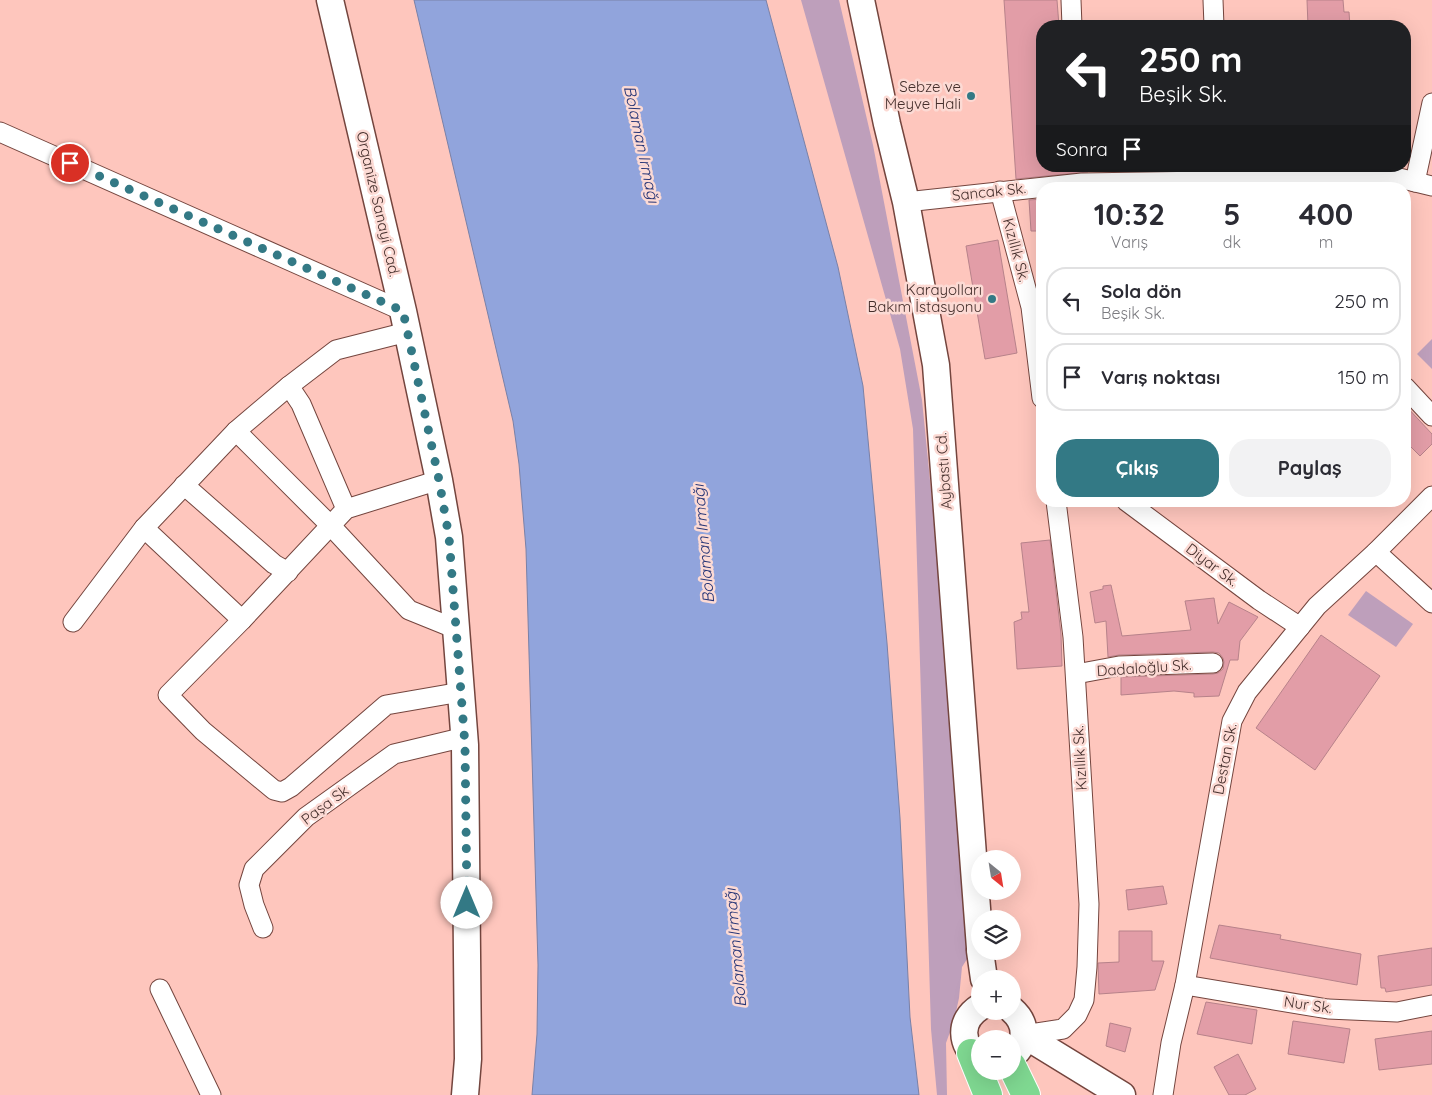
<!DOCTYPE html>
<html lang="tr">
<head>
<meta charset="utf-8">
<style>
	:root { --surface:#fff; --page:#f2f2f3; --text:#2b2b33; --muted:#7c7c81; --line:#e1e1e2; --accent:#337985 }
	body { margin:0; font-family:Quicksand,sans-serif; background:var(--page); color:var(--text); height:100vh; display:flex; flex-direction:column; font-size:19px; white-space:nowrap }
	* { box-sizing:border-box; margin:0 }
	p { font-size:16px; color:var(--muted) }
	.icon { flex:none; width:28px; height:28px; fill:none; stroke:currentColor; stroke-width:2; stroke-linecap:round; stroke-linejoin:round }
	.map { position:relative; flex:1; overflow:hidden }
	.panel { position:absolute; left:1036px; top:182px; width:375px; height:325px; display:flex; flex-direction:column; background:var(--surface); border-radius:20px; box-shadow:0 5px 20px #0002 }
	.panel>* { flex:none }
	.guide { position:absolute; left:1036px; top:20px; width:375px; height:152px; border-radius:20px; box-shadow:0 5px 20px #0002; background:#202124; color:#fff; overflow:hidden }
	.needle { width:32px; rotate:150deg }
	.controls { position:absolute; left:971px; top:850px; display:grid; gap:10px }
	.controls a { display:grid; place-items:center; width:50px; height:50px; border-radius:50%; background:var(--surface); box-shadow:0 5px 20px #0002; font-size:25px }
	.pin { position:absolute; display:grid; place-items:center; width:42px; height:42px; color:#fff; margin:-21px; border:2px solid #fff; border-radius:50%; box-shadow:0 1px 5px #0007 }
	.me { position:absolute; width:55px; margin:-28px; rotate:0deg; stroke-linejoin:round; filter:drop-shadow(0 0 4px #0008) }
	.turn { display:flex; align-items:center; gap:18px; height:105px; padding:0 20px; font-size:22px }
	.turn .icon { width:65px; height:65px; stroke-width:2.5 }
	.turn b { display:block; font-size:35px; line-height:42px }
	.then { display:flex; align-items:center; height:48px; padding:0 20px; background:#0003; gap:10px; font-size:19px }
	.eta { display:flex; justify-content:space-evenly; align-items:center; height:85px; text-align:center }
	.eta b { font-size:30px; font-weight:700; line-height:35px }
	.button { display:flex; gap:10px; margin-top:auto; padding:10px 20px }
	.button a { flex:1; height:58px; border-radius:20px; background:var(--accent); color:#fff; font-size:20px; font-weight:700; line-height:58px; text-align:center }
	.button a+a { background:var(--page); color:var(--text) }
	ul { padding:0; list-style:none }
	li { display:flex; align-items:center; gap:15px; height:68px; margin:0 10px 8px; padding:0 10px; border:2px solid var(--line); border-radius:20px }
	li div { flex:1 }
	li b { display:block; font-size:19px }
	li em { font-style:normal }
	.map>svg:first-child { display:block }
	.green { fill:#be9fbb }
	.water { fill:#91a4dc; stroke:#7a81a7 }
	.building { fill:#e29da7; stroke:#b7828a }
	.lines { fill:none; stroke-linecap:round; stroke-linejoin:round }
	.street-casing { stroke:#74453e; stroke-width:21 }
	.secondary-casing { stroke:#74453e; stroke-width:29 }
	.highway-casing { stroke:#fff; stroke-width:30 }
	.street { stroke:#fff; stroke-width:19 }
	.secondary { stroke:#fff; stroke-width:26 }
	.highway { stroke:#7fd891; stroke-width:28 }
	.route { stroke:#337985; stroke-width:9; stroke-dasharray:0 16.2 }
	.poi-dot { fill:#337985; stroke:#fcdad4; stroke-width:2 }
	.labels { text-anchor:middle; stroke-width:5; stroke-linejoin:round; paint-order:stroke }
	.poi-label { font-size:15px; fill:#442e2b; stroke:#fcdad4; text-anchor:end }
	.street-label { font-size:15px; fill:#442e2b; stroke:#fcdad4 }
	.water-label { font-size:16px; font-style:italic; fill:#243375; stroke:#fcdad4 }
</style>
</head>
<body>
<div class="map">
<svg width="1432" height="1095" viewBox="0 0 1432 1095">
	<rect width="100%" height="100%" fill="#fec6bd"/>
	<g class="green">
		<polygon points="801,0 839,0 873,145 922,400 942,601 969,956 962,967 959,998 954,1021 946,1043 947,1095 937,1095 931,1029 913,429 900,349"/>
		<polygon points="1432,339 1432,369 1417,354"/>
		<polygon points="1366,591 1413,624 1396,647 1348,615"/>
	</g>
	<polygon class="water" points="414,0 766,0 838,267 863,386 887,643 900,818 910,1017 919,1095 532,1095 537,1034 538,965 526,549 519,464 513,421"/>
	<g class="building">
		<polygon points="1004,0 1057,0 1059,26 1042,26 1042,166 1087,166 1088,172 1016,179"/>
		<polygon points="1307,0 1343,0 1344,12 1349,12 1350,26 1308,26"/>
		<polygon points="1042,199 1042,231 1031,231 1029,200"/>
		<polygon points="998,240 1017,353 985,359 966,246"/>
		<polygon points="1405,405 1432,434 1432,444 1420,456 1405,441"/>
		<polygon points="1050,540 1061,634 1062,666 1017,669 1014,622 1022,619 1021,612 1029,612 1021,543"/>
		<polygon points="1111,585 1122,636 1191,630 1185,601 1214,598 1218,624 1229,602 1258,617 1240,641 1238,660 1230,660 1219,696 1194,697 1194,693 1174,691 1121,695 1121,677 1213,674 1218,673 1223,669 1224,662 1223,658 1219,653 1213,652 1119,655 1108,657 1106,621 1095,623 1090,592 1103,589 1103,586"/>
		<polygon points="1321,635 1380,676 1315,770 1256,728"/>
		<polygon points="1163,886 1167,904 1128,910 1126,890"/>
		<polygon points="1219,925 1281,935 1280,939 1361,954 1357,985 1210,958"/>
		<polygon points="1119,931 1152,931 1152,961 1164,961 1155,990 1099,994 1098,963 1119,962"/>
		<polygon points="1432,948 1432,985 1386,992 1385,988 1381,988 1378,956"/>
		<polygon points="1206,1002 1257,1010 1252,1044 1197,1034"/>
		<polygon points="1293,1021 1350,1029 1344,1063 1288,1054"/>
		<polygon points="1110,1023 1131,1028 1125,1052 1106,1046"/>
		<polygon points="1432,1031 1432,1064 1379,1070 1375,1039"/>
		<polygon points="1238,1054 1256,1089 1245,1095 1229,1095 1214,1067"/>
	</g>
	<g class="lines">
		<defs>
			<g id="street">
				<polyline points="1071,0 1072,26"/>
				<polyline points="1213,0 1214,26"/>
				<polyline points="0,132 403,311"/>
				<polyline points="1415,182 1432,103"/>
				<polyline points="1000,191 1031,307 1042,398"/>
				<polyline points="906,202 1082,183 1399,178 1432,186"/>
				<polyline points="289,386 301,404 346,509"/>
				<polyline points="1405,387 1432,416"/>
				<polyline points="236,431 331,526 409,610 456,629"/>
				<polyline points="439,480 346,509 242,620 168,695 203,731 274,790 282,792 291,787 386,705 461,692"/>
				<polyline points="184,485 274,564 288,572"/>
				<polyline points="1126,501 1259,600 1300,627"/>
				<polyline points="144,528 242,620"/>
				<polyline points="1376,552 1432,603"/>
				<polyline points="73,622 144,528 236,431 289,386 336,350 407,332"/>
				<polyline points="1076,674 1119,666 1213,663"/>
				<polyline points="263,928 254,905 249,885 254,869 306,817 394,754 465,737"/>
				<polyline points="1185,985 1328,1009 1397,1012 1432,1005"/>
				<polyline points="160,989 211,1095"/>
				<polyline points="1024,1035 1063,1029 1077,1015 1084,1000 1087,967 1089,904 1073,637 1056,501"/>
				<polyline points="1163,1095 1171,1043 1185,985 1232,721 1247,692 1317,606 1376,552 1432,496"/>
			</g>
			<g id="secondary">
				<polyline points="330,0 403,311 439,480 449,537 465,745 468,1059 465,1095"/>
				<polyline points="861,0 887,124 906,202 936,365 980,948"/>
				<polyline points="980,951 984,979"/>
				<path d="M980,1007C958,1021 960,1045 980,1060"/>
				<path d="M1012,1010C1027,1023 1028,1043 1012,1056"/>
				<polyline points="1024,1035 1122,1095"/>
			</g>
			<g id="highway">
				<polyline points="971,1053 988,1095"/>
				<polyline points="1012,1066 1026,1095"/>
			</g>
		</defs>
		<use href="#street" class="street-casing"/>
		<use href="#secondary" class="secondary-casing"/>
		<use href="#highway" class="highway-casing"/>
		<use href="#street" class="street"/>
		<use href="#secondary" class="secondary"/>
		<use href="#highway" class="highway"/>
	</g>
	<g class="lines">
		<polyline class="route" points="70,163 403,311 439,480 449,537 465,745 467,903"/>
	</g>
	<g class="poi-dot">
		<circle cx="971" cy="96" r="5"/>
		<circle cx="992" cy="299" r="5"/>
	</g>
	<g class="labels">
		<g class="poi-label">
			<text x="961" y="92">Sebze ve<tspan x="961" dy="17">Meyve Hali</tspan></text>
			<text x="982" y="295">Karayolları<tspan x="982" dy="17">Bakım İstasyonu</tspan></text>
		</g>
		<g class="street-label">
			<text transform="translate(989 192) rotate(-6)" y="5">Sancak Sk.</text>
			<text transform="translate(378 204) rotate(77)" y="5">Organize Sanayi Cad.</text>
			<text transform="translate(1016 250) rotate(75)" y="5">Kızıllık Sk.</text>
			<text transform="translate(944 471) rotate(-94)" y="5">Aybastı Cd.</text>
			<text transform="translate(1212 565) rotate(37)" y="5">Diyar Sk.</text>
			<text transform="translate(1144 668) rotate(-4)" y="5">Dadaloğlu Sk.</text>
			<text transform="translate(1080 758) rotate(-93)" y="5">Kızıllık Sk.</text>
			<text transform="translate(1225 759) rotate(-79)" y="5">Destan Sk.</text>
			<text transform="translate(325 805) rotate(-37)" y="5">Paşa Sk</text>
			<text transform="translate(1308 1005) rotate(8)" y="5">Nur Sk.</text>
		</g>
		<g class="water-label">
			<text transform="translate(642 144) rotate(78)" y="6">Bolaman Irmağı</text>
			<text transform="translate(703 544) rotate(-95)" y="6">Bolaman Irmağı</text>
			<text transform="translate(735 948) rotate(-95)" y="6">Bolaman Irmağı</text>
		</g>
	</g>
</svg>
<div class="controls">
<a><svg class="needle" viewBox="-14 -14 28 28"><path d="M0-13l5 13h-10z" fill="#e53935"/><path d="M0 13l5-13h-10z" fill="#7c7c81"/></svg></a>
<a><svg class="icon" aria-label="layers" viewBox="0 0 24 24"><path d="M12 4l9 5-9 5-9-5zM3 14l9 5 9-5"/></svg></a>
<a>+</a>
<a>−</a>
</div>
<div class="pin" style="left:70px;top:163px;background:#d93025"><svg class="icon" aria-label="arrive" viewBox="0 0 24 24"><path d="M6 21V4h12l-3 4 3 4H6"/></svg></div>
<svg class="me" style="left:467px;top:903px" viewBox="-20 -20 40 40"><circle r="19" fill="#fff"/><path d="M0-13L10 11 0 6-10 11z" fill="#337985"/></svg>
<div class="guide">
<div class="turn"><svg class="icon" aria-label="left" viewBox="0 0 24 24"><path d="M17 20v-9H6M10 6l-5 5 5 5"/></svg><div><b>250 m</b>Beşik Sk.</div></div>
<div class="then">Sonra<svg class="icon" aria-label="arrive" viewBox="0 0 24 24"><path d="M6 21V4h12l-3 4 3 4H6"/></svg></div>
</div>
<section class="panel">
<div class="eta">
<div><b>10:32</b><p>Varış</p></div>
<div><b>5</b><p>dk</p></div>
<div><b>400</b><p>m</p></div>
</div>
<ul>
<li><svg class="icon" aria-label="left" viewBox="0 0 24 24"><path d="M17 20v-9H6M10 6l-5 5 5 5"/></svg><div><b>Sola dön</b><p>Beşik Sk.</p></div><em>250 m</em></li>
<li><svg class="icon" aria-label="arrive" viewBox="0 0 24 24"><path d="M6 21V4h12l-3 4 3 4H6"/></svg><div><b>Varış noktası</b></div><em>150 m</em></li>
</ul>
<div class="button"><a>Çıkış</a><a>Paylaş</a></div>
</section>
</div>
</body>
</html>
